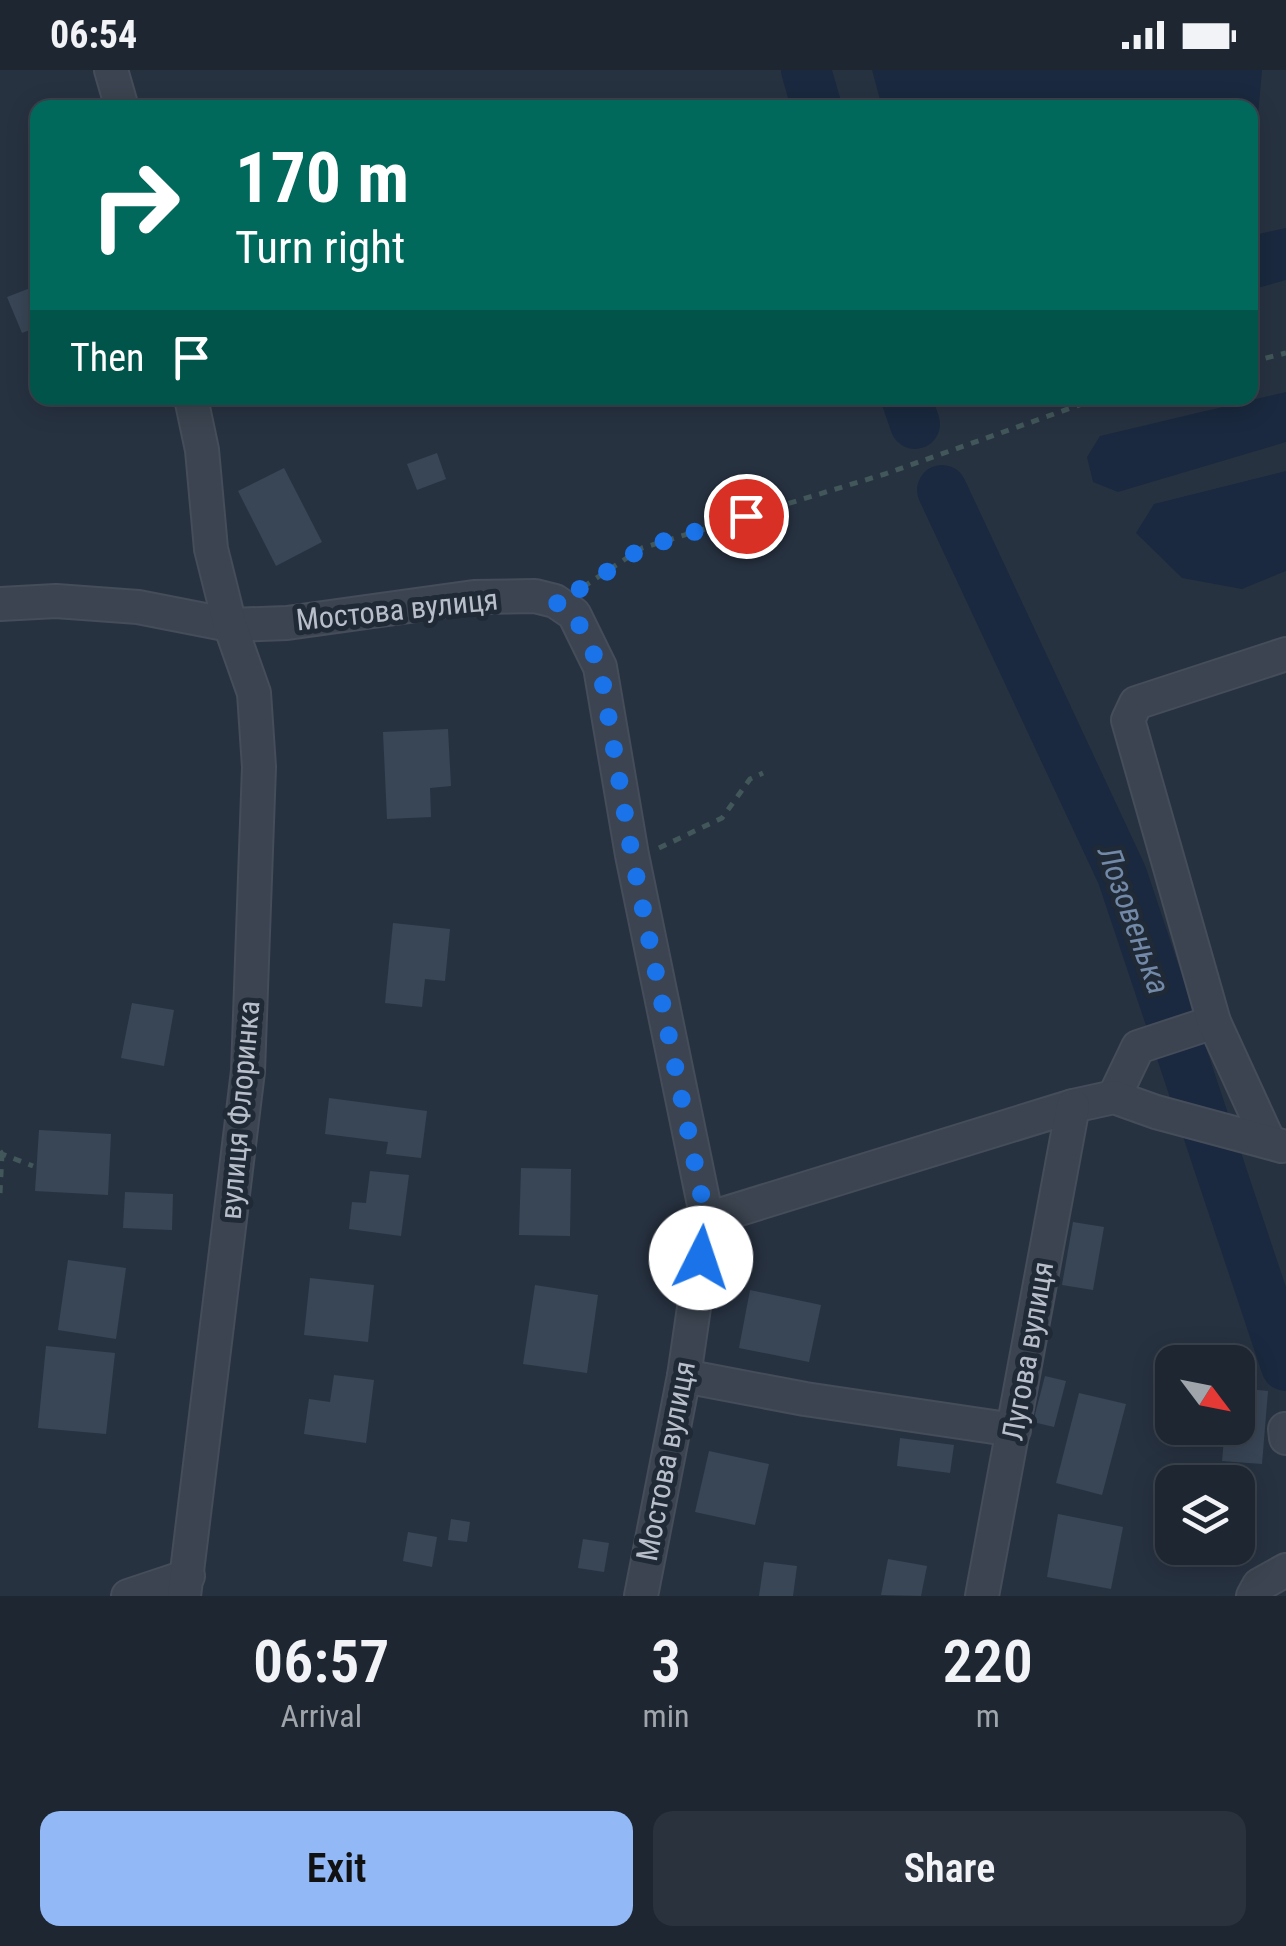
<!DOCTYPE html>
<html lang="en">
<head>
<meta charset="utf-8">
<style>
	:root { --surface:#1d2631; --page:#2a323d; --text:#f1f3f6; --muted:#a0a5ab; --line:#3b434d; --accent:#92b8f5 }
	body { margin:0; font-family:"Roboto Condensed",sans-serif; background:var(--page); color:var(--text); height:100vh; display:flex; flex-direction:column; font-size:38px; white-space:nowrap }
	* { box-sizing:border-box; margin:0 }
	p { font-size:32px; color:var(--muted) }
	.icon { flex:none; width:55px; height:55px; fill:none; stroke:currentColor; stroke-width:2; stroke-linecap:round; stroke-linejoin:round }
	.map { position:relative; height:1526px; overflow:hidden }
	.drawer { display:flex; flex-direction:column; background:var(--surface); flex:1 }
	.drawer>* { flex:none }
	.guide { position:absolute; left:30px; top:30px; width:1228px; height:305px; border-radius:20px; box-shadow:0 5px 25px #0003,0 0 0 2px var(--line); background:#00695c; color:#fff; overflow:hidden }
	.needle { width:65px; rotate:122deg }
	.controls { position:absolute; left:1155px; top:1275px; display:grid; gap:20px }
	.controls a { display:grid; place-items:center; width:100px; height:100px; border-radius:20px; background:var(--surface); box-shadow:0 5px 25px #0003,0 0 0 2px var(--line); font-size:50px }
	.pin { position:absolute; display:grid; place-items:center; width:85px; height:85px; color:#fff; margin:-42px; border:5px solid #fff; border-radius:50%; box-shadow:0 2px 10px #0007 }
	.me { position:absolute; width:110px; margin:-55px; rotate:4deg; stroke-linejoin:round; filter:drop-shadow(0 0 8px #0008) }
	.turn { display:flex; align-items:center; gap:35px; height:210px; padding:0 40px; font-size:45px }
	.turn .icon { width:130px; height:130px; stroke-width:2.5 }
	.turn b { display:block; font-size:70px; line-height:85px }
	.then { display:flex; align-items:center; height:95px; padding:0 40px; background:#0003; gap:20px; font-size:38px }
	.eta { display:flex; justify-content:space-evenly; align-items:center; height:170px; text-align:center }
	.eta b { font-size:60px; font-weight:600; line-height:70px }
	.primary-button { display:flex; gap:20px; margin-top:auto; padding:20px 40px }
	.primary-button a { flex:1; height:115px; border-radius:20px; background:var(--accent); color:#111; font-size:40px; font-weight:600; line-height:115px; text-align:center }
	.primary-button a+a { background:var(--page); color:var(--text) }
	.status { display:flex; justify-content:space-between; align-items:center; height:70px; padding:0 50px; background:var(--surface); direction:ltr }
	.status svg { height:28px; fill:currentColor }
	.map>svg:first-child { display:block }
	.water { fill:#1a293f }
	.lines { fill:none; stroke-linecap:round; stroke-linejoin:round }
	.river { stroke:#1a293f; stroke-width:50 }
	.building { fill:#394656 }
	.minor-casing { stroke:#454d5a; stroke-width:36 }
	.path { stroke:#425759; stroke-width:5; stroke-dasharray:8 8; stroke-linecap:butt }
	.minor { stroke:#3b4450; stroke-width:32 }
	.route { stroke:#1a73e8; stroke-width:18; stroke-dasharray:0 32.4 }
	.labels { text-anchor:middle; stroke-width:10; stroke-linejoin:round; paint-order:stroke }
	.street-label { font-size:30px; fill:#b8bfcb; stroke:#202936 }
	.water-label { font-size:32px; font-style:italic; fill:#7289a8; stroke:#202936 }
</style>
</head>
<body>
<div class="status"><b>06:54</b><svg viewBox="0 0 49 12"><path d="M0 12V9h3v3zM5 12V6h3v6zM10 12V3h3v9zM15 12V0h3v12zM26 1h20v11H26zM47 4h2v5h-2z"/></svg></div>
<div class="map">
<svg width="1286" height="1526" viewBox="0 0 1286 1526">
	<rect width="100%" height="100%" fill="#273241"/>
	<g class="water">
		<polygon points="872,0 1262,0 1253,103 1250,105 1250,38 882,37"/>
		<polygon points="1286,158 1286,210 1250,220 1250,166"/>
		<polygon points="1286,322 1286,372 1118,422 1093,412 1087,387 1100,366"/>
		<polygon points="1286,401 1286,501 1242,519 1182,508 1136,463 1154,434"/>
	</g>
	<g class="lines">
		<g class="river">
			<polyline points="806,0 817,38"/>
			<polyline points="906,328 915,354"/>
			<polyline points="942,420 1122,805 1286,1296"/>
		</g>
	</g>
	<g class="building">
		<polygon points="38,215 38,257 22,263 7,227"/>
		<polygon points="437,383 446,409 417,420 407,394"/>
		<polygon points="284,398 322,472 276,496 238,421"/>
		<polygon points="448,659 451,716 430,718 431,747 387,749 383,662"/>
		<polygon points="393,853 450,859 445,911 425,909 422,937 385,933"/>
		<polygon points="132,933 174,940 164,996 121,988"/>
		<polygon points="329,1028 427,1041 421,1088 386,1084 388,1072 325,1064"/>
		<polygon points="39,1060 111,1064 108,1125 35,1121"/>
		<polygon points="521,1098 571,1099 570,1166 519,1165"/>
		<polygon points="370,1101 409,1105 401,1166 349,1159 352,1132 366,1133"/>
		<polygon points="125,1122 173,1124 172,1160 123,1158"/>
		<polygon points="1073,1152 1104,1157 1093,1220 1062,1215"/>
		<polygon points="68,1190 126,1198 116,1269 58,1260"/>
		<polygon points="310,1208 374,1215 368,1272 304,1265"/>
		<polygon points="535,1215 598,1225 587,1303 523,1294"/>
		<polygon points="750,1220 821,1235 809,1292 739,1278"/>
		<polygon points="46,1276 115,1283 106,1364 38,1358"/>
		<polygon points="334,1305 374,1310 366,1373 304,1364 309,1329 330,1332"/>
		<polygon points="1045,1306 1066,1311 1054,1357 1033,1352"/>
		<polygon points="1238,1318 1268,1321 1262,1394 1222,1391 1225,1358 1238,1358"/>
		<polygon points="1079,1323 1126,1334 1102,1425 1056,1413"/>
		<polygon points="900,1368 954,1375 950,1403 897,1396"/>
		<polygon points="709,1381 769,1394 755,1455 695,1442"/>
		<polygon points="1058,1444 1123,1457 1111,1519 1047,1507"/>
		<polygon points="451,1449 470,1452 467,1472 448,1470"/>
		<polygon points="408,1462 437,1467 432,1497 403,1491"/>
		<polygon points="583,1469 609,1473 604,1502 578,1498"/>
		<polygon points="888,1489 927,1496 921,1526 881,1525"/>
		<polygon points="764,1492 797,1496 793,1526 759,1526"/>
	</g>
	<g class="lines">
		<defs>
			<g id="minor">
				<polyline points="111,0 122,38"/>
				<polyline points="0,534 56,531 138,537 230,555 287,553 474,527 535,526 555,531 574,544 600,597 632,785 707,1149 684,1306 641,1526"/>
				<polyline points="1114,1027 1138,977 1214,952"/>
				<polyline points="1269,1072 1214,952 1128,650 1136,633 1286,584"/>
				<polyline points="707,1149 1073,1036 1114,1027 1156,1042 1282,1076"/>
				<polyline points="684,1306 805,1329 1014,1360"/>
				<polyline points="1285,1359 1286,1368"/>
				<polyline points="128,1526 188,1506"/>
				<polyline points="184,1526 248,1001 259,697 254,623 230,555 211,479 202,380 191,328"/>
				<polyline points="982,1526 1073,1036"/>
				<polyline points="1253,1526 1259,1515 1286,1500"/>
			</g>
		</defs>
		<use href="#minor" class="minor-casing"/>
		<g class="path">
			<polyline points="1250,292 1286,283"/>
			<polyline points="583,517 642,478 885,404 1099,328"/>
			<polyline points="659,778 722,748 750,709 763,703"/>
			<polyline points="0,1081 2,1084 33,1096"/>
			<polyline points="0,1123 2,1084"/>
		</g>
		<use href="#minor" class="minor"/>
	</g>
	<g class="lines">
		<polyline class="route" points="701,1188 706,1148 632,785 600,597 574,544 554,531 586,516 642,478 746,446"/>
	</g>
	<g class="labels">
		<g class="street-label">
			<text transform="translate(397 540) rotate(-6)" y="10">Мостова вулиця</text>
			<text transform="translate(240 1040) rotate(-85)" y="10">вулиця Флоринка</text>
			<text transform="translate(1028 1281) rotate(-80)" y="10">Лугова вулиця</text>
			<text transform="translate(666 1391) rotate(-79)" y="10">Мостова вулиця</text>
		</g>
		<g class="water-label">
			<text transform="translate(1134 850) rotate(70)" y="11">Лозовенька</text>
		</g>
	</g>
</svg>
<div class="controls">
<a><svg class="needle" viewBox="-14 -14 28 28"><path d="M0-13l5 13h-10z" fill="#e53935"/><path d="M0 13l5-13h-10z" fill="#a0a5ab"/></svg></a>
<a><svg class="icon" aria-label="layers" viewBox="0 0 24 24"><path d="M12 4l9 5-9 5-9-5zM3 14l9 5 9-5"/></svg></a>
</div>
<div class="pin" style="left:746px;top:446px;background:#d93025"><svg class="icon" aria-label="arrive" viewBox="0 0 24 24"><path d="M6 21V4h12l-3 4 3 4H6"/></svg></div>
<svg class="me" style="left:701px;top:1188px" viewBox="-20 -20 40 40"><circle r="19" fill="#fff"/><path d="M0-13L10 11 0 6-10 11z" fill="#1a73e8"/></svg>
<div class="guide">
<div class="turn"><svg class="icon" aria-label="right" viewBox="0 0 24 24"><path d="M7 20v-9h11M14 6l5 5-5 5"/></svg><div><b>170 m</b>Turn right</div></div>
<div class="then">Then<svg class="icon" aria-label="arrive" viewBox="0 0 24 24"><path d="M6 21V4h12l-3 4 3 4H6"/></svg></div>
</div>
</div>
<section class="drawer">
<div class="eta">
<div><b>06:57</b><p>Arrival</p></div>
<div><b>3</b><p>min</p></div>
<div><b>220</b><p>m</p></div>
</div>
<div class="primary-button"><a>Exit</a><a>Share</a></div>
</section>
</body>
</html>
